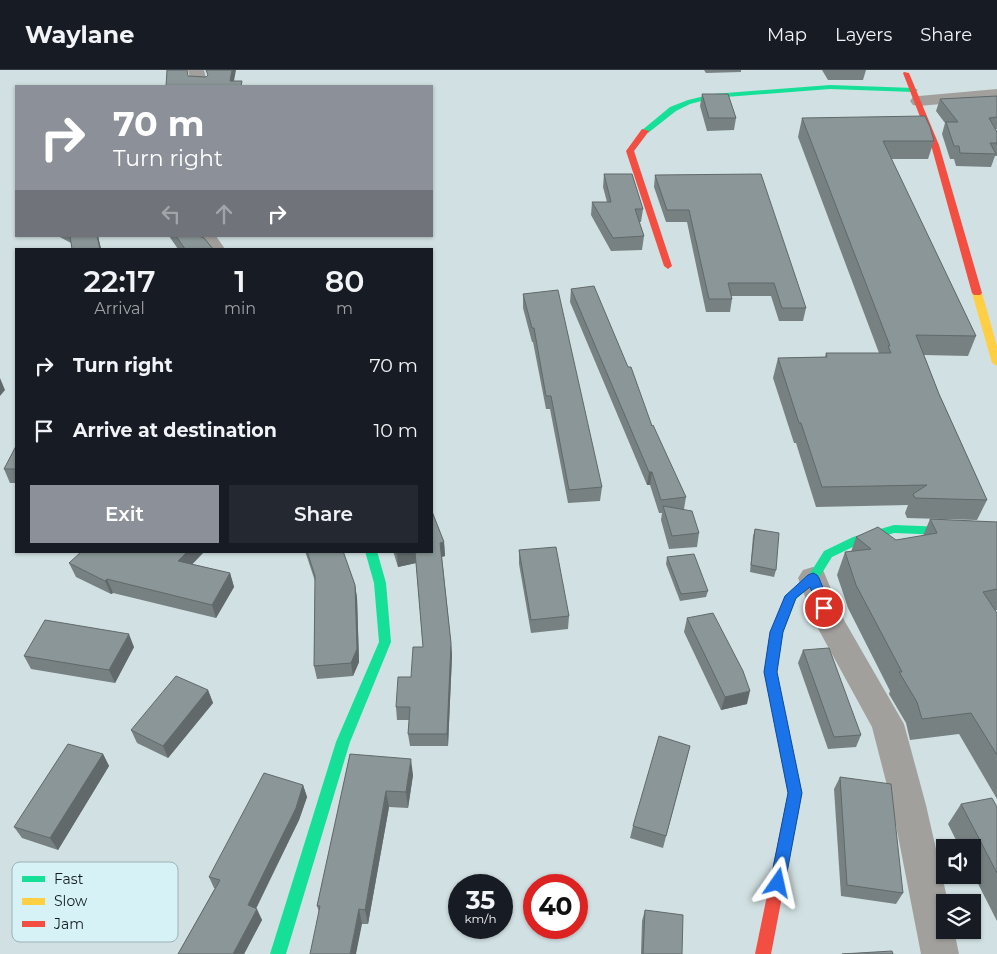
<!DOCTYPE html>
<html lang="en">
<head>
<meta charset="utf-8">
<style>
	:root { --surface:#171b24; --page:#242831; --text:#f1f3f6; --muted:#9ea1a6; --line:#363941; --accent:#8c9099 }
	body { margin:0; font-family:Montserrat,sans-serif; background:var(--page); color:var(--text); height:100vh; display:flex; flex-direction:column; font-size:19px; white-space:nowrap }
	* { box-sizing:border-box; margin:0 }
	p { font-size:16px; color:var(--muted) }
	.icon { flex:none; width:28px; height:28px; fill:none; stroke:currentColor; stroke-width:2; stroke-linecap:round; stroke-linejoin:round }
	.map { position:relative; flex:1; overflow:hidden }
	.drawer { position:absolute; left:15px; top:178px; width:418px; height:305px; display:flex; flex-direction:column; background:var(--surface); border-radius:0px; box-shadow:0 1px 4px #0004 }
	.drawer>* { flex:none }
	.hud { position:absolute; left:15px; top:15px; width:418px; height:152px; border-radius:0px; box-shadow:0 1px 4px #0004; background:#8c9099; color:#fff; overflow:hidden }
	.controls { position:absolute; left:936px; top:769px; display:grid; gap:10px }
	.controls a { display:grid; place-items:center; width:45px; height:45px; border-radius:0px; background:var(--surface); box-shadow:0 1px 4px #0004; font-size:25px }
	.speed { position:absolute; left:448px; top:804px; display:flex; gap:10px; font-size:25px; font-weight:700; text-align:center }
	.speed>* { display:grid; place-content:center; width:65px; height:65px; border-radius:50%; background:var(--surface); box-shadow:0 1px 4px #0004; line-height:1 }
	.speed small { font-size:12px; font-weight:400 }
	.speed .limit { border:8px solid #d22; background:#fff; color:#111 }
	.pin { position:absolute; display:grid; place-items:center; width:42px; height:42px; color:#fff; margin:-21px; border:2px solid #fff; border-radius:50%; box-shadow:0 1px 5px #0007 }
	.me { position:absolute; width:55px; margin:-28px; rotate:11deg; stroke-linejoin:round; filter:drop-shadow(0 0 4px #0008) }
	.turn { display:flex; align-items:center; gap:18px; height:105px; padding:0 15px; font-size:22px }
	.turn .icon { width:65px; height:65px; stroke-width:2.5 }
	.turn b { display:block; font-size:35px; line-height:42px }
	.lanes { display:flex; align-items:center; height:48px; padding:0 15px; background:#0003; justify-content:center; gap:25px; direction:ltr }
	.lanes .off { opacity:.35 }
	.eta { display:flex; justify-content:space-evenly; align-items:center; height:85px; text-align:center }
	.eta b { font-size:30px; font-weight:600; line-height:35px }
	.action { display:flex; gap:10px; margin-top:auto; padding:10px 15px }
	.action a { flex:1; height:58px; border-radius:0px; background:var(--accent); color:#fff; font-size:20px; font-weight:600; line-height:58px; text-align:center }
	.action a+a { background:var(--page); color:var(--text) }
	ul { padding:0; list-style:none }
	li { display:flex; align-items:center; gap:15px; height:65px; padding:0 15px }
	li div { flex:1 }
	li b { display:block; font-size:19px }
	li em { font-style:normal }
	header { display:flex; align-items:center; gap:30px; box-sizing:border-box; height:70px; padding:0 25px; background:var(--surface); border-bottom:1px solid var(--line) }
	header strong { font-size:24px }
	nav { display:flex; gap:28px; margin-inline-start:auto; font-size:18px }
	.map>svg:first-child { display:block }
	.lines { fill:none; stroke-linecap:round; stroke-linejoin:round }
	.street { fill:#a2a09d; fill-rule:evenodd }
	.fast { fill:#16e098; fill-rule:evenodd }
	.slow { fill:#ffcf43; fill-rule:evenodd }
	.jam { fill:#f24e42; fill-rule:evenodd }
	.wall { fill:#778182 }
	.shaded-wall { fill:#61696a }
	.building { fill:#8a9697; stroke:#61696a }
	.route { fill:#1a73e8; stroke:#114b97 }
	.key { fill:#d7f2f7; stroke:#9cb2b6; stroke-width:1 }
	.key-label { font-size:14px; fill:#131d1f }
</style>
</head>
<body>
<header>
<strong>Waylane</strong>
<nav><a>Map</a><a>Layers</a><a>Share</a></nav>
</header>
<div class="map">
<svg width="997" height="884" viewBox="0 0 997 884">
	<rect width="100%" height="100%" fill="#d1e0e2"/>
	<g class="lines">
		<g class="street">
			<polygon points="188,0 204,0 208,16 192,16"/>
			<polygon points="997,19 997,29 919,36 913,35 910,31 913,27 919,26"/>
			<polygon points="195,166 216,166 225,179 204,179"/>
			<polygon points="813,497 823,500 844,550 904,654 926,735 948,832 945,832 945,860 954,860 959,884 921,884 892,735 872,657 815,553 798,508 803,500"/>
		</g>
		<g class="fast">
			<polygon points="830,15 914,18 918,20 914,22 830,19 713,28 690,34 676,41 648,63 641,61 670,37 688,30 713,24"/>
			<polygon points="894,455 997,459 997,467 894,463 861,473 832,487 817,511 796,529 783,562 776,601 802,723 799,733 794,734 789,733 787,728 788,723 764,601 771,562 785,526 809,505 824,481 853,467"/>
			<polygon points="365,481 377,481 386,513 391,572 350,672 286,884 270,884 336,672 379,572 374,513"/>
		</g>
		<polygon class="slow" points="977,220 982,223 997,276 997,296 992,293 972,223"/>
		<g class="jam">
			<polygon points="904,2 909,3 939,75 982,223 980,225 974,225 972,223 931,75 903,3"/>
			<polygon points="642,59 649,61 634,81 672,196 668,199 664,196 626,81"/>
			<polygon points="794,722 799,723 801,728 771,884 755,884 787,728 789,723"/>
		</g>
	</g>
	<g class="wall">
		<polygon points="704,0 741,0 741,2 706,3"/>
		<polygon points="822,0 866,0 863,10 828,10"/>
		<polygon points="702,24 736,48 734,60 707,61 700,36"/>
		<polygon points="997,26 997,59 995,60 997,62 997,86 995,86 991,97 956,96 954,89 950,89 942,64 945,53 936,41 940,29"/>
		<polygon points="802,48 934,71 928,89 891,89 976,266 968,286 924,285 939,324 987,430 977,450 907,448 905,443 908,435 816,437 796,373 794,373 773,308 778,288 825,287 826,283 879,283 798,67"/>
		<polygon points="604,104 643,139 641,152 639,152 644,166 642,180 611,181 591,145 592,132 607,132 603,117"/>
		<polygon points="655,105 806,238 803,251 779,251 771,226 731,226 732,229 730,242 706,242 687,152 666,152 654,117"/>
		<polygon points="58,166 98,166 101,179 72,179 71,173"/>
		<polygon points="169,166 199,166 213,179 178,179"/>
		<polygon points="571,219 652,356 686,427 684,439 682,440 699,463 697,477 669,479 661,450 662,443 659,443 650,415 647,415 570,232"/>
		<polygon points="523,224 602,417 600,431 568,433 550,339 546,339 533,272 532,272 523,238"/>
		<polygon points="16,376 16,413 10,413 4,399"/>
		<polygon points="930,449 997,452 997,540 995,540 997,543 997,729 959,664 910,670 906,653 889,624 890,621 848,538 837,505 845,482 851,482 856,467 896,470 923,466"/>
		<polygon points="755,459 776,500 774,507 750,502 753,466"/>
		<polygon points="444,472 445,486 442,487 451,573 452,586 448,676 410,676 408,664 409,650 397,650 396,637 411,607 423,577 416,493 398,497 393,481 431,481"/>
		<polygon points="519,480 569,546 568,559 531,563 519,494"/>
		<polygon points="305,481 343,481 355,515 357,528 359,592 353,606 317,609 314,596 315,511"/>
		<polygon points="667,487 708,521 706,527 680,531 666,494"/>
		<polygon points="69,493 192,494 230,503 234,517 216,548 113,523 111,524 76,507"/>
		<polygon points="687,548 747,634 721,640 684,562"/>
		<polygon points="134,577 115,613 31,599 24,586"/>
		<polygon points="803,580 861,665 856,677 828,679 798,593"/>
		<polygon points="208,620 213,633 168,688 137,673 131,660"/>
		<polygon points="690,676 663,778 630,768 633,756"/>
		<polygon points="103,684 109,696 58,780 22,768 14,757"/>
		<polygon points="350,684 413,705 408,738 389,737 368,854 362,854 319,842 317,836"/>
		<polygon points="840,707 903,823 896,834 841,826 834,719"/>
		<polygon points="303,715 307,727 299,750 256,839 262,850 244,884 178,884 215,818 214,818 209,807"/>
		<polygon points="961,734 997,737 997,851 972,802 972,778 960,778 948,754"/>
		<polygon points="645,840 682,884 641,884 642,851"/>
	</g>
	<g class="shaded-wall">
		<polygon points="232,0 236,0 233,16 230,11"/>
		<polygon points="97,166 98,166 101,179 100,179"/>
		<polygon points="0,308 5,320 0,326"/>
		<polygon points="649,402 652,402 650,415 647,415"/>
		<polygon points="444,472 445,486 441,487 440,473"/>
		<polygon points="188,481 205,481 183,504 178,491"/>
		<polygon points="408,481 415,481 416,493 398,497 397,484"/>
		<polygon points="230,503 234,517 216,548 212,535"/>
		<polygon points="107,509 113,523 111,524 105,511"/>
		<polygon points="355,515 357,528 359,592 353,606 351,593"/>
		<polygon points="129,564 134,577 115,613 109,600"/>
		<polygon points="451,573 452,586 448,676 447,664"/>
		<polygon points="208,620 213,633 168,688 163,676"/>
		<polygon points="750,621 747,634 721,640 725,627"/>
		<polygon points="103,684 109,696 58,780 50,768"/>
		<polygon points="411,689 413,705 408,738 406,722"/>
		<polygon points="303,715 307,727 299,750 252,846 248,835"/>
		<polygon points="386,721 389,737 368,854 365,840"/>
		<polygon points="257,839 262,850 244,884 233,884"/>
		<polygon points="359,839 362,854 356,884 350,884"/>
	</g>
	<g class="building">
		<polygon points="167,0 187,0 188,6 206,7 208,5 206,0 232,0 230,11 242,11 241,16 166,16"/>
		<polygon points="702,24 728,24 736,48 709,48"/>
		<polygon points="997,26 997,47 989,48 997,62 997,73 990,73 996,84 960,83 959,76 954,76 946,52 958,52 940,29"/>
		<polygon points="925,46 930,57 934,71 883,71 976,266 916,265 939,324 987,430 915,428 913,424 927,415 822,417 801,353 799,353 778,288 827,287 826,283 891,283 888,276 890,276 802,48"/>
		<polygon points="604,104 632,104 643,139 635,139 644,166 613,168 592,132 611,132"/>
		<polygon points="761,104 806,238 782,238 774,213 728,213 732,229 709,229 689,140 667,140 655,105"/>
		<polygon points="70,166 97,166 100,179 72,179"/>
		<polygon points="176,166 199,166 204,168 213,179 185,179"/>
		<polygon points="594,216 628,297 631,297 652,356 653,355 686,427 661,430 652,402 649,402 571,219"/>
		<polygon points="558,220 602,417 569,420 551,326 546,326 534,258 532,258 523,224"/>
		<polygon points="16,376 16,399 4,399"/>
		<polygon points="663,436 692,441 699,463 672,466"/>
		<polygon points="431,439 444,472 440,473 451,573 447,664 408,664 410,637 396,637 398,607 411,607 413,577 423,577 415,481 431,481"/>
		<polygon points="930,449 997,452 997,519 983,522 997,543 997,685 971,643 922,649 917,632 899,602 902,602 856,515 845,482 871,479 856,467 878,457 896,470 937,463"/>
		<polygon points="755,459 779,463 776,500 751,495"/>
		<polygon points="556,477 569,546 531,550 519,480"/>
		<polygon points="82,481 188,481 178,491 230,503 212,535 107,509 105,511 69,493"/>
		<polygon points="307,481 343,481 355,515 357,579 351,593 314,596 315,506"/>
		<polygon points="396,481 408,481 397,484"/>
		<polygon points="694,484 708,521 681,524 667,487"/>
		<polygon points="713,543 743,601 750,621 725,627 687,548"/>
		<polygon points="45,550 129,564 109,600 24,586"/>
		<polygon points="829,578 861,665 834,667 803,580"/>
		<polygon points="176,606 208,620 163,676 131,660"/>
		<polygon points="659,666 690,676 666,766 633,756"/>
		<polygon points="68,674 103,684 50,768 14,757"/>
		<polygon points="350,684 411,689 406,722 386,721 365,840 359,839 350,884 310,884 320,836 317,836"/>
		<polygon points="264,703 303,715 296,738 248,835 257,839 233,884 178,884 220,810 209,807"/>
		<polygon points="840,707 891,714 903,823 847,815"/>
		<polygon points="992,728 997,737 997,803 961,734"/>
		<polygon points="645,840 683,845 682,884 643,884"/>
		<polygon points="892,881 893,884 842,884"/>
	</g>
	<polygon class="route" points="813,503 817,505 819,508 831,538 829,542 820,542 810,517 796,528 783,562 777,602 802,723 785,813 783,818 778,820 772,818 770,813 788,723 764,602 770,562 785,526 808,505"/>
	<rect x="12" y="792" width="166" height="80" rx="8" class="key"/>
	<rect x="22" y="806" width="23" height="6" fill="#16e098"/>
	<rect x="22" y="828" width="23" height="7" fill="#ffcf43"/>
	<rect x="22" y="851" width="23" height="6" fill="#f24e42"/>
	<g class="key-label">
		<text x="54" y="814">Fast</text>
		<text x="54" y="836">Slow</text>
		<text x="54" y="859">Jam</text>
	</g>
</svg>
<div class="controls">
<a><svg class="icon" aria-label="sound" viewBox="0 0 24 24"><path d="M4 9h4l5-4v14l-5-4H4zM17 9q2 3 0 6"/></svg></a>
<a><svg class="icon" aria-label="layers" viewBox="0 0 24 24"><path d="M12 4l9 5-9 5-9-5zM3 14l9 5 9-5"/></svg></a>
</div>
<div class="speed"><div>35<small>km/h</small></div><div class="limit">40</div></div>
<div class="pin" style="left:824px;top:538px;background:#d93025"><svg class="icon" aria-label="arrive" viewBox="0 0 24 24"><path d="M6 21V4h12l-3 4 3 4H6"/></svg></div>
<svg class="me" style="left:778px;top:813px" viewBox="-20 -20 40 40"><path d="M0-17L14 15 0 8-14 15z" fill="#1a73e8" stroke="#fff" stroke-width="4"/></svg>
<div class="hud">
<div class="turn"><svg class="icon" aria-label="right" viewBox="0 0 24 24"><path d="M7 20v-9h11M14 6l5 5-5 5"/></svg><div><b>70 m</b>Turn right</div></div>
<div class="lanes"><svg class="icon off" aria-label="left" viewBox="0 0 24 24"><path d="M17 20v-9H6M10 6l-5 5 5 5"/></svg><svg class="icon off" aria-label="ahead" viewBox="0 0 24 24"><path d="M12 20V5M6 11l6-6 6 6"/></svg><svg class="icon" aria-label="right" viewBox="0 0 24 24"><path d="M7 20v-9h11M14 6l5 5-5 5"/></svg></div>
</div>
<section class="drawer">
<div class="eta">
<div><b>22:17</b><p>Arrival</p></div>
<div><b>1</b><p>min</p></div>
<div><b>80</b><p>m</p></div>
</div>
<ul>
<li><svg class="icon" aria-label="right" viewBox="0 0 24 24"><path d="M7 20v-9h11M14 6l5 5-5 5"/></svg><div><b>Turn right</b></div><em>70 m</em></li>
<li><svg class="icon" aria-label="arrive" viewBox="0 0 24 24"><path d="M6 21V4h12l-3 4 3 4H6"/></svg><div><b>Arrive at destination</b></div><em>10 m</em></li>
</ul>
<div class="action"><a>Exit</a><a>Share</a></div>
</section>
</div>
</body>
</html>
